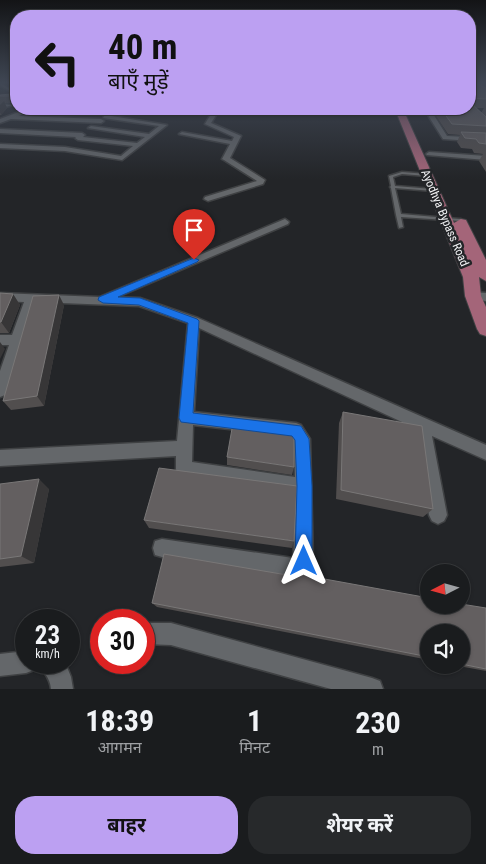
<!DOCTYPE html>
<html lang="hi">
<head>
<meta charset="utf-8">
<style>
	:root { --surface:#1a1c1e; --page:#27292b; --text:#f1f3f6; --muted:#9fa1a4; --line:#383a3c; --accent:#bca0f2 }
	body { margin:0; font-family:"Roboto Condensed","Noto Sans Devanagari",sans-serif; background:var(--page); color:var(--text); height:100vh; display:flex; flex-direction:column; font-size:19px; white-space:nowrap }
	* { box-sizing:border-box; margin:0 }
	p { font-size:16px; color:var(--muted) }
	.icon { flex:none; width:28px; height:28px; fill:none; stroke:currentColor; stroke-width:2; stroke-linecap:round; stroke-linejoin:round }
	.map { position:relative; height:689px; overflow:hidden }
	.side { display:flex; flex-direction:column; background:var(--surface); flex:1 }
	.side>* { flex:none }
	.hud { position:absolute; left:10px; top:10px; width:466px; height:105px; border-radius:20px; box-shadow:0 1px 4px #0004,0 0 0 1px var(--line); background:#bca0f2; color:#111; overflow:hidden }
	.needle { width:32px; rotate:264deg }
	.fabs { position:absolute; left:420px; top:564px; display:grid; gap:10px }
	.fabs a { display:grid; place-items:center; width:50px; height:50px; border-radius:50%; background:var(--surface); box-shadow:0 1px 4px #0004,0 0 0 1px var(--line); font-size:25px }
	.speed { position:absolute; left:15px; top:609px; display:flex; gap:10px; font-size:25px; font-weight:700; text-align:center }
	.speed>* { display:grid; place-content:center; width:65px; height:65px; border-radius:50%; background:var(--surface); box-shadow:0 1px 4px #0004,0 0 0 1px var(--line); line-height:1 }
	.speed small { font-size:12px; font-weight:400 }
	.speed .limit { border:8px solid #d22; background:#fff; color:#111 }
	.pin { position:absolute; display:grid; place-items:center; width:42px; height:42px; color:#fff; margin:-51px -21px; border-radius:50% 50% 50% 0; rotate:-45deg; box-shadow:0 0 5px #0007 }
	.pin .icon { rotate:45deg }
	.me { position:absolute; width:55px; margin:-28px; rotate:0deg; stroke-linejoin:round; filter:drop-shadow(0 0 4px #0008) }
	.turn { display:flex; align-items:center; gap:18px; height:105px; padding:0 15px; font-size:22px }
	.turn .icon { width:65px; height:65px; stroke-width:2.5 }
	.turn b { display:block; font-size:35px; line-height:42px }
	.eta { display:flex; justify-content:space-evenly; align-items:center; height:85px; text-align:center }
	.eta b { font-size:30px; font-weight:700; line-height:35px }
	.cta { display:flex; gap:10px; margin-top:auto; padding:10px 15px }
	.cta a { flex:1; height:58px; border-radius:20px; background:var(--accent); color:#111; font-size:20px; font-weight:700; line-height:58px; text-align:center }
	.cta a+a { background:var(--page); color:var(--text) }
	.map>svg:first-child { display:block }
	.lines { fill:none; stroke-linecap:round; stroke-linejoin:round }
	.service-casing { stroke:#3f4143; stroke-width:3 }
	.minor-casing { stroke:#3f4143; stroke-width:3 }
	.tertiary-casing { stroke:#3f4143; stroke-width:3 }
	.primary-casing { stroke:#3f4143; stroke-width:2 }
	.service { fill:#64676a; fill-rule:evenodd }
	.minor { fill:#64676a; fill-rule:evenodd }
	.tertiary { fill:#64676a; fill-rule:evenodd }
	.primary { fill:#a46579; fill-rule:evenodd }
	.wall { fill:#514e4e; fill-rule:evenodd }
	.shaded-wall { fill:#373637 }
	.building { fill:#635f60; stroke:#797777 }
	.route { fill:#1a73e8; stroke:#114b97 }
	.labels { text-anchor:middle; stroke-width:5; stroke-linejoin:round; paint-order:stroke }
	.far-street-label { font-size:12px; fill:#f3f4f6; stroke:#232528 }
</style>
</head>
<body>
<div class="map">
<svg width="486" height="689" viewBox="0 0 486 689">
	<rect width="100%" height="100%" fill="#232528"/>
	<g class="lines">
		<defs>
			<polygon id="service" points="402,172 427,174 429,175 427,176 402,174 393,177 395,186 433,189 435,190 433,191 395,188 401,214 459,219 461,219 461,221 401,217 403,227 399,228 396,215 391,188 390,187 391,186 389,176"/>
			<g id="minor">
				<polygon points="0,83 16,92 16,95 0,85"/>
				<polygon points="0,104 14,105 0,108"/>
				<polygon points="27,109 34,109 19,116 101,119 104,121 101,123 11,119 0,123 0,119"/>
				<polygon points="77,109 116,109 117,110 114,112"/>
				<polygon points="214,109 220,109 211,123 241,136 230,158 265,180 263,184 208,201 204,199 205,197 257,181 224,160 222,159 230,144 179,134 182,132 232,141 234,137 205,124"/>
				<polygon points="230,109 259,109 272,111 269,113"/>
				<polygon points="424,109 430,109 447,136 486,138 486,142 443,139"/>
				<polygon points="105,115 167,125 122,160 65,151 0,148 0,144 65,147 121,156 133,146 78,140 75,138 76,137 0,133 0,129 82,133 85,135 83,137 137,143 145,137 88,128 91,126 149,134 159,126 103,118"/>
				<polygon points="429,152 486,156 486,160 427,155 426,154"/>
				<path d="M285,219L289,222L288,224L117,297L140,298L198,318L486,445V460L432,436L447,515L444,521L438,524L432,521L429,515L415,428L199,328L194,412L296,423L301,425L310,439L313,561C308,575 299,578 285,578L162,557L155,555L153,548L155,541L162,539L293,558L296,494L184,477L178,475L176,469V456L0,466V450L177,441L188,323L139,306L35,302L7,391L5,395L0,397V371L9,345H0V335H12L24,302L0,301V293L100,297ZM193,425L292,436L294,441L295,477L192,462Z"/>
				<polygon points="144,623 171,623 372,678 380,681 383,689 331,689 171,645 144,644"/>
				<polygon points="26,651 26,662 37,662 34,670 26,673 0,676 0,654"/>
				<path d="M39,662H65L71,677L73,689H51C50,677 43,673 39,662Z"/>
			</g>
			<polygon id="tertiary" points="473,292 486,293 486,301 468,299 466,296 468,293"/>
			<polygon id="primary" points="395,109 403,109 454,223 461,219 466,220 486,260 486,281 479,277 481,296 486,307 486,336 480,334 477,329 465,296 463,277"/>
		</defs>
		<use href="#service" class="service-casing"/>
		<use href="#minor" class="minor-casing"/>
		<use href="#tertiary" class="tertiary-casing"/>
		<use href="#primary" class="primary-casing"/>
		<use href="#service" class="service"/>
		<use href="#minor" class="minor"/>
		<use href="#tertiary" class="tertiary"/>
		<use href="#primary" class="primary"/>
	</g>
	<g class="wall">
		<path d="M470,83H486V172L479,161L483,154L474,153L472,149L461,148L457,142L460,135L448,134L434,113L436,109H470ZM476,108H484L481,113Z"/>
		<polygon points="11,94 14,101 12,103 5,103 7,108 1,115 0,115 0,95"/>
		<polygon points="0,293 13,294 20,305 9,333 0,333"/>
		<polygon points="64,305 44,406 11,410 3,401"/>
		<polygon points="343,412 433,509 423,517 336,499 339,423"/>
		<polygon points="227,457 294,467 292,475 227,465"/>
		<polygon points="0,484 49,489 34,563 0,567"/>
		<polygon points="144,520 294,541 292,548 149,528"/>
		<polygon points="152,603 486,608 486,671 453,665 461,665 461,632 429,632 429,660 157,607"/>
	</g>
	<g class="shaded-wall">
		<polygon points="11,94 14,101 12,103 9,96"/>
		<polygon points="4,101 7,108 1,115 0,112 0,105"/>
		<polygon points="13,294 20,305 9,333 1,322"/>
		<polygon points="59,295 64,305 44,406 37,396"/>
		<polygon points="0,342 5,349 0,359"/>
		<polygon points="39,479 49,489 34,563 21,556"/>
	</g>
	<g class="building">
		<polygon points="470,83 475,83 486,88 486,99 470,98"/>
		<polygon points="11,94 9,96 0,96 0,95"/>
		<polygon points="470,105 473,105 486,117 486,126 452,124 441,109 470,109"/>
		<polygon points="461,132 486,133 486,144 479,143 476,139 465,138"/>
		<polygon points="0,293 13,294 1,322 0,322"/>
		<polygon points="59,295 37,396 3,401 33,296"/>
		<polygon points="343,412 422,426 433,509 341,490"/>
		<polygon points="233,423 292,429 294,433 294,467 227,457"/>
		<polygon points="159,468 297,486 294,541 144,520"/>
		<polygon points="39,479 21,556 0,559 0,484"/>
		<polygon points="164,554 287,575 297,574 429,598 429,605 461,605 461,604 486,608 486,669 461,664 461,632 429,632 429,657 152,603"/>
	</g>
	<linearGradient id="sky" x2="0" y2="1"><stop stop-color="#131416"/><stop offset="0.46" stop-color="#3f4653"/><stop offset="1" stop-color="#3f4653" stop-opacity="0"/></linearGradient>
	<rect width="486" height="179" fill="url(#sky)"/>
	<polygon class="route" points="194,258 199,260 197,262 118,297 140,298 197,319 199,321 193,413 301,426 309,439 312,486 312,561 310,567 304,570 298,567 295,561 297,486 295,440 292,436 181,422 179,418 188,323 139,305 103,303 98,300 99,297"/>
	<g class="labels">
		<g class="far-street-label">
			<text transform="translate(445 218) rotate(67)" y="4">Ayodhya Bypass Road</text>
		</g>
	</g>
</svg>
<div class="fabs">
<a><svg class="needle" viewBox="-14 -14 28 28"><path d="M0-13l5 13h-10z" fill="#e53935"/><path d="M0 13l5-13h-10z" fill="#9fa1a4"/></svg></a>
<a><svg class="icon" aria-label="sound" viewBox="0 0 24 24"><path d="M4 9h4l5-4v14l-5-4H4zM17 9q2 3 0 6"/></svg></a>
</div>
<div class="speed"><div>23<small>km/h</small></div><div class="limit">30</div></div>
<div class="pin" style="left:194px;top:260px;background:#d93025"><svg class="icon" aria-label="arrive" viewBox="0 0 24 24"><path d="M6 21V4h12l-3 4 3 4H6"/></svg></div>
<svg class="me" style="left:304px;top:561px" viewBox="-20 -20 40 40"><path d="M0-17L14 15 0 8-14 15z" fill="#1a73e8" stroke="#fff" stroke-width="4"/></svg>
<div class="hud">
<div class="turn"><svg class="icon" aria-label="left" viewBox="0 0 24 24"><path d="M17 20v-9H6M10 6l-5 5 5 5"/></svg><div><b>40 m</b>बाएँ मुड़ें</div></div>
</div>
</div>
<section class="side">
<div class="eta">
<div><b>18:39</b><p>आगमन</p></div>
<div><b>1</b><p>मिनट</p></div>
<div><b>230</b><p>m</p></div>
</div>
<div class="cta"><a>बाहर</a><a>शेयर करें</a></div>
</section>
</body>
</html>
